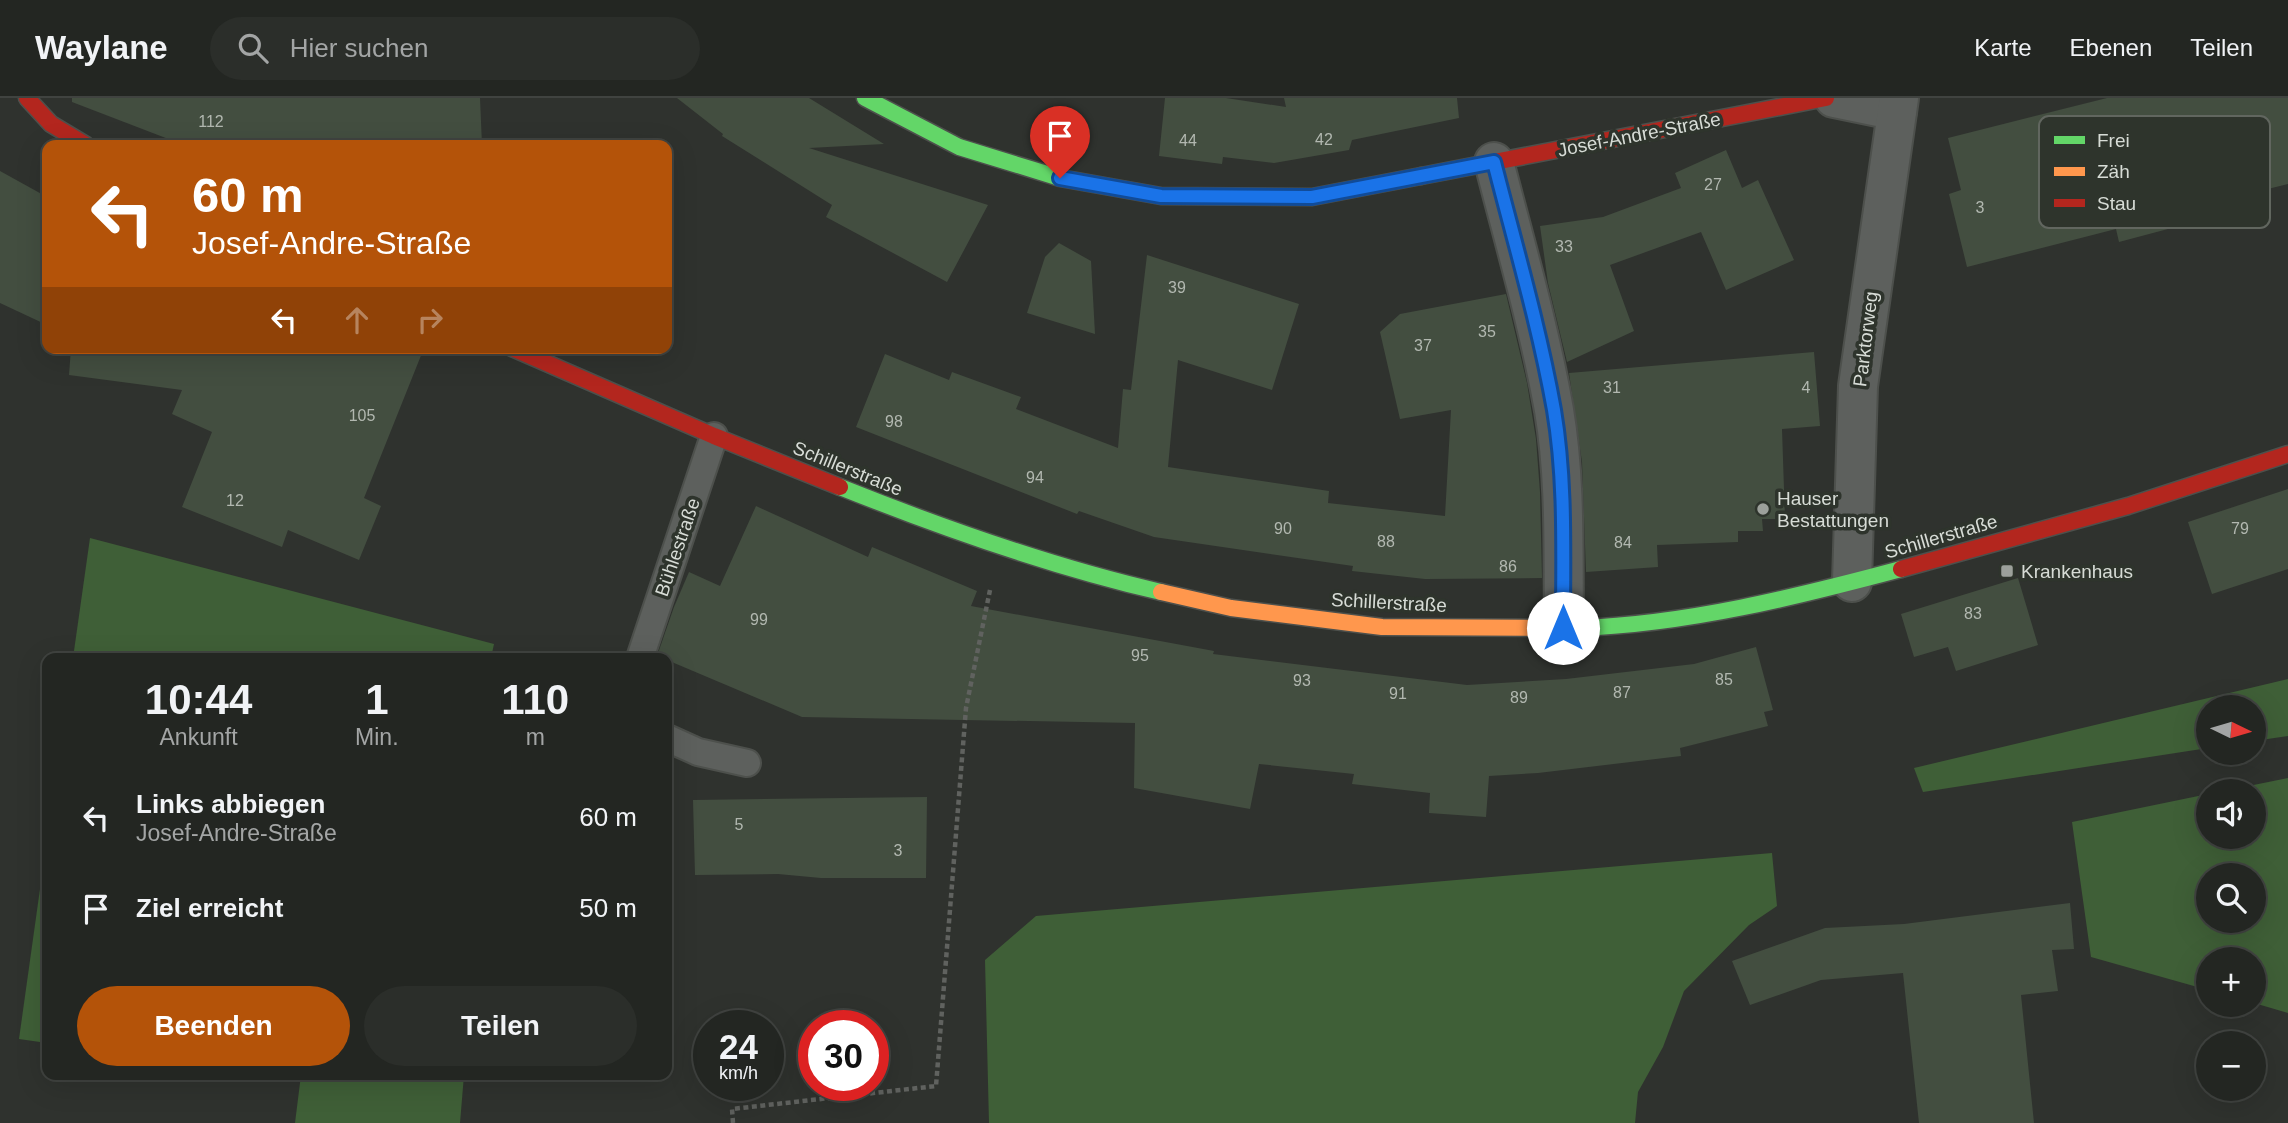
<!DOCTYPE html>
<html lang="de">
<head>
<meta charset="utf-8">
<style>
	:root { --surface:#232622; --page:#2b2e2a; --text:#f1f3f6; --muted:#a3a5a5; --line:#404340; --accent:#b45309 }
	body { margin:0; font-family:Helvetica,sans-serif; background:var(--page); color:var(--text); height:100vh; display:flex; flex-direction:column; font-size:26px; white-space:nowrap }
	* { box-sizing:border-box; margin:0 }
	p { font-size:23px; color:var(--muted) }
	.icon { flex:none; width:38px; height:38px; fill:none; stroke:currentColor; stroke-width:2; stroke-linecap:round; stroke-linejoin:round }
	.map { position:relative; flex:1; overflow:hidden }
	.side { position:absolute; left:42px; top:555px; width:630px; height:427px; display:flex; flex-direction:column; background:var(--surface); border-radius:14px; box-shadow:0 7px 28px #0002,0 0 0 2px var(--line) }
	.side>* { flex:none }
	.top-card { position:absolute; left:42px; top:42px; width:630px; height:214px; border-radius:14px; box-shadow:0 7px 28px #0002,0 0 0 2px var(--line); background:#b45309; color:#fff; overflow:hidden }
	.needle { width:46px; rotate:95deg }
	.controls { position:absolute; left:2196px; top:597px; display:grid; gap:14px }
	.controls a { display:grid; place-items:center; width:70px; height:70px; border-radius:50%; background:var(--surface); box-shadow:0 7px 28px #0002,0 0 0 2px var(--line); font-size:35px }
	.speed { position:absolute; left:693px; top:912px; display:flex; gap:14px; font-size:35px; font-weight:700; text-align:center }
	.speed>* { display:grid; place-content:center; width:91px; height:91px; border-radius:50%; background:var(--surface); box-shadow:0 7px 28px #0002,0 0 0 2px var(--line); line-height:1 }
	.speed small { font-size:18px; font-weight:400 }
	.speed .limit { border:10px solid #d22; background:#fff; color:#111 }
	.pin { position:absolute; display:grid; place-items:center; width:60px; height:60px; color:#fff; margin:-72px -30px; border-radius:50% 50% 50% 0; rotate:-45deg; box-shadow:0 0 7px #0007 }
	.pin .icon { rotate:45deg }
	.me { position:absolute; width:77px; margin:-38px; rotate:0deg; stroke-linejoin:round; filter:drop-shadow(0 0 5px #0008) }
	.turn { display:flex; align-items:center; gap:24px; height:147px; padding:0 35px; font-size:32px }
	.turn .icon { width:91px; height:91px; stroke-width:2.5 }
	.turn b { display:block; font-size:49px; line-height:60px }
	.lanes { display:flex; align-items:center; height:66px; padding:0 35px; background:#0003; justify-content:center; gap:35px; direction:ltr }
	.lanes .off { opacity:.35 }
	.eta { display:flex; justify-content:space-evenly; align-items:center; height:119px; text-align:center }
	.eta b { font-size:42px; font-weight:700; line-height:49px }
	.primary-button { display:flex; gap:14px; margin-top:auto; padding:14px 35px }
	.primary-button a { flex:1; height:80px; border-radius:42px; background:var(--accent); color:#fff; font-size:28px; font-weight:700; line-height:80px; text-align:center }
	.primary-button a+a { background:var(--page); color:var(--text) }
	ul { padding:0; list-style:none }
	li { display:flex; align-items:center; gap:21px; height:91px; padding:0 35px }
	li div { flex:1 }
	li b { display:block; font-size:26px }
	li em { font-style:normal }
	header { display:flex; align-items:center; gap:42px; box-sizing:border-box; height:98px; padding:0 35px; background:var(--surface); border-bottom:2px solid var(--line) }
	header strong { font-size:33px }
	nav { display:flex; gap:38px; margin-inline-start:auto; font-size:24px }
	.search { width:490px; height:63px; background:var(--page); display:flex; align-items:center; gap:18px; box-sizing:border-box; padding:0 24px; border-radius:38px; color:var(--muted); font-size:26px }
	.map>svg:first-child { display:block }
	.green { fill:#3f5f37; fill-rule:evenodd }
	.building { fill:#434e40 }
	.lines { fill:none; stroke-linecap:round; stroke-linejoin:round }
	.lane-casing { stroke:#4d504c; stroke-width:30 }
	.street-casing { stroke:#4d504c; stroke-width:42 }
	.fast-casing { stroke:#4d504c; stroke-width:19 }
	.slow-casing { stroke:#4d504c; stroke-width:19 }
	.jam-casing { stroke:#4d504c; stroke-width:19 }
	.path { stroke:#60625f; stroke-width:4.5; stroke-dasharray:5 3.5; stroke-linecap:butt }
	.lane { stroke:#5d605d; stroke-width:26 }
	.street { stroke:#5d605d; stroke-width:38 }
	.fast { stroke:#63d668; stroke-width:16 }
	.slow { stroke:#ff974d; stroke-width:16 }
	.jam { stroke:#b3261e; stroke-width:16 }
	.route-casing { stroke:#114b97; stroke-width:18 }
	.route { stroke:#1a73e8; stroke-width:12 }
	.poi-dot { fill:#9ca09b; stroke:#2e342c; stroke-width:2.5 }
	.labels { text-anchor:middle; stroke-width:7; stroke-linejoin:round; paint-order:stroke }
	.number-label { font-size:16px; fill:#b2b8b0 }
	.street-label { font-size:19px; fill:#d7dcd6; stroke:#2e342c }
	.poi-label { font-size:19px; fill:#d7dcd6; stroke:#2e342c; text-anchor:start }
	.key { fill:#2e342c; stroke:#61665f; stroke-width:2 }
	.key-label { font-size:19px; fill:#d7dcd6 }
</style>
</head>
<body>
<header>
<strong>Waylane</strong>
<div class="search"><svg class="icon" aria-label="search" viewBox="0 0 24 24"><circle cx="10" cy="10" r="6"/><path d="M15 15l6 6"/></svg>Hier suchen</div>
<nav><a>Karte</a><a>Ebenen</a><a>Teilen</a></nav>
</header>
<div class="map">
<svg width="2288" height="1025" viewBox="0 0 2288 1025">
	<rect width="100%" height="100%" fill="#2f322e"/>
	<g class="green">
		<polygon points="90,440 494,546 491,560 73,560"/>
		<polygon points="2288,581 2288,638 2254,643 2254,609 2208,609 2208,650 1923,694 1914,670"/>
		<path d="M2288,680V915L2254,905V861H2208V892L2091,859L2072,724L2208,696V738H2254V693H2224ZM2254,777V822H2208V777Z"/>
		<polygon points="47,741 47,945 19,941"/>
		<polygon points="1772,755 1777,808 1749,827 1684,893 1663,949 1638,994 1635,1025 989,1025 985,862 1036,818"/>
		<polygon points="301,977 464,977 460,1025 295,1025"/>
	</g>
	<g class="building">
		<polygon points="72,0 480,0 482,47 184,47 72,4"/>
		<polygon points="677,0 809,0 884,46 809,50 988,107 947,184 826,119 832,107 722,38 723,36"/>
		<polygon points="1165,0 1226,0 1286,9 1284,0 1457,0 1459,20 1352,42 1349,52 1274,65 1223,59 1222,66 1159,58"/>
		<polygon points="2107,0 2288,0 2288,86 2179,113 2183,127 2119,144 2116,131 1967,169 1949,96 1961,92 1948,40"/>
		<polygon points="1726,52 1742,90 1758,82 1794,162 1726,192 1701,134 1610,167 1634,233 1567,264 1548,185 1540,128 1603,119 1681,90 1675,75"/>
		<polygon points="0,73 47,99 47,227 0,205"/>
		<polygon points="1059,145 1091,163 1095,236 1027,215 1045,159"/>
		<polygon points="1147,157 1299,206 1272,292 1178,262 1168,369 1329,393 1328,405 1445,418 1451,312 1400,321 1380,234 1400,216 1506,196 1527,285 1536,341 1540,394 1542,480 1425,481 1352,473 1353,468 1154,439 1079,413 1077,416 856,329 885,256 949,282 952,274 1021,299 1016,311 1118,350 1123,291 1131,292"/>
		<polygon points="71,250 424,250 364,400 381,408 359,462 288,432 282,449 182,409 212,334 172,316 182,292 69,277"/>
		<polygon points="1814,254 1820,328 1782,331 1785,421 1762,421 1763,433 1738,433 1738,444 1657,447 1658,469 1586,474 1582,364 1569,275"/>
		<polygon points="2288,391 2288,471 2212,496 2188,424"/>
		<polygon points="756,408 868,459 872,449 977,493 971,508 1214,553 1213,556 1467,587 1566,581 1694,566 1756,549 1773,612 1764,614 1768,628 1680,650 1681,658 1538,675 1489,678 1486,719 1429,715 1430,695 1352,686 1354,676 1259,666 1250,711 1134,690 1135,625 802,619 667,562 667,560 657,558 674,509 689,474 720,488"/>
		<polygon points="2018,480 2038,547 1956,573 1948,549 1914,559 1901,516"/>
		<polygon points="927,699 926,780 821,780 778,776 695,777 693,702"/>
		<polygon points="2070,805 2074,851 2052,852 2058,893 2021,897 2034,1025 1919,1025 1903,875 1821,882 1750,907 1732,863 1825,830 1904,826"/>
	</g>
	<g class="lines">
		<defs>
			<g id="lane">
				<polyline points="640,560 714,338"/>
				<polyline points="667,640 698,654 747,665"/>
			</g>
			<g id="street">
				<polyline points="1834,0 1897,13"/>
				<path d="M1494,64C1515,146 1539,228 1554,312C1566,383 1563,458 1564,530"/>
				<polyline points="1852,484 1858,288 1899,0"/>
			</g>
			<g id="fast">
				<polyline points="865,0 959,49 1060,80 1161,98 1312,99 1421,78"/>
				<path d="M840,389C945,431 1052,469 1161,494"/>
				<path d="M1579,530C1688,526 1796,499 1901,471"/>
			</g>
			<polyline id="slow" points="1161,494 1231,510 1382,529 1579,530"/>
			<g id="jam">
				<polyline points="27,0 51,26 86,47"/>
				<polyline points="1421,78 1826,0"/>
				<polyline points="512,250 714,338 840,389"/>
				<polyline points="1901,471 2128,408 2288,356"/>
			</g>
		</defs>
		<use href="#lane" class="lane-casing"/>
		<use href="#street" class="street-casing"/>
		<use href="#fast" class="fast-casing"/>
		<use href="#slow" class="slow-casing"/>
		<use href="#jam" class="jam-casing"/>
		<polyline class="path" points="733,1025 732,1011 936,988 966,610 990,492"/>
		<use href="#lane" class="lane"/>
		<use href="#street" class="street"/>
		<use href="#fast" class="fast"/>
		<use href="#slow" class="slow"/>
		<use href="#jam" class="jam"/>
	</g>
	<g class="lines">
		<defs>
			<path id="route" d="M1060,80L1161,98L1312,99L1494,64C1515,146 1539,228 1554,312C1566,383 1563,458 1563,530"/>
		</defs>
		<use href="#route" class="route-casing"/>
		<use href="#route" class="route"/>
	</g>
	<g class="poi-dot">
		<circle cx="1763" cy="411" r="7"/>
		<rect x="2000" y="466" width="14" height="14" rx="3.5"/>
	</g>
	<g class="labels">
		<g class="number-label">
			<text x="211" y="29">112</text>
			<text x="1324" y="47">42</text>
			<text x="1188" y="48">44</text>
			<text x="1713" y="92">27</text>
			<text x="1980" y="115">3</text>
			<text x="1564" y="154">33</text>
			<text x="1177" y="195">39</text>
			<text x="1487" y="239">35</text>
			<text x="1423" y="253">37</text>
			<text x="1612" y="295">31</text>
			<text x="1806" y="295">4</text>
			<text x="362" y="323">105</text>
			<text x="894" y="329">98</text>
			<text x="1035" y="385">94</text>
			<text x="235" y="408">12</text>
			<text x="1283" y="436">90</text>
			<text x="2240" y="436">79</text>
			<text x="1386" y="449">88</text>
			<text x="1623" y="450">84</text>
			<text x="1508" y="474">86</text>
			<text x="1973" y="521">83</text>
			<text x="759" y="527">99</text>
			<text x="1140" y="563">95</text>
			<text x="1724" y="587">85</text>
			<text x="1302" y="588">93</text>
			<text x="1622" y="600">87</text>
			<text x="1398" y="601">91</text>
			<text x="1519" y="605">89</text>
			<text x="739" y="732">5</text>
			<text x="898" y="758">3</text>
		</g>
		<g class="street-label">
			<text transform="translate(1639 36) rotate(-11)" y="7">Josef-Andre-Straße</text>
			<text transform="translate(1865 241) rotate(-83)" y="7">Parktorweg</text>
			<text transform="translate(848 370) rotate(22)" y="7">Schillerstraße</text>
			<text transform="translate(1941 438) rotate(-16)" y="7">Schillerstraße</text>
			<text transform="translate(677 449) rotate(-71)" y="7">Bühlestraße</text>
			<text transform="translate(1389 504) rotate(3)" y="7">Schillerstraße</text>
		</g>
		<g class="poi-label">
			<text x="1777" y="407">Hauser<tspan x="1777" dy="22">Bestattungen</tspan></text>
			<text x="2021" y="480">Krankenhaus</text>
		</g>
	</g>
	<rect x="2039" y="18" width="231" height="112" rx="10" class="key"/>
	<rect x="2054" y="38" width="31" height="8" fill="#63d668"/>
	<rect x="2054" y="69" width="31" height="9" fill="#ff974d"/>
	<rect x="2054" y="101" width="31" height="8" fill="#b3261e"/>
	<g class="key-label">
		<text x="2097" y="49">Frei</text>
		<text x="2097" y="80">Zäh</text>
		<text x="2097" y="112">Stau</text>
	</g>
</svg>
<div class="controls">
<a><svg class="needle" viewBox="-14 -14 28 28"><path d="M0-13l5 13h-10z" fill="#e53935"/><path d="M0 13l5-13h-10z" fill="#a3a5a5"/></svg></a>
<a><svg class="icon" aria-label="sound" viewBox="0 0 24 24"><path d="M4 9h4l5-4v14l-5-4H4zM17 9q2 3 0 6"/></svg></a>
<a><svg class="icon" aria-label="search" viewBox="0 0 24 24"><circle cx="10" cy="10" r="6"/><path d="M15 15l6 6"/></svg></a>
<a>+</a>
<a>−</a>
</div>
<div class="speed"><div>24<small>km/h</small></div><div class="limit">30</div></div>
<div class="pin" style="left:1060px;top:80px;background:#d93025"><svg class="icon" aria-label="arrive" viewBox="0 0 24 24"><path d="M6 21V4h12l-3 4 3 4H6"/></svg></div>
<svg class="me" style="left:1563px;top:530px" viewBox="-20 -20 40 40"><circle r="19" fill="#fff"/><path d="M0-13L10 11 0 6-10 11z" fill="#1a73e8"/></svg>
<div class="top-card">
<div class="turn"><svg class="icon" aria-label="left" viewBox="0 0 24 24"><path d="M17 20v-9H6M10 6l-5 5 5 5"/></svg><div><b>60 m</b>Josef-Andre-Straße</div></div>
<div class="lanes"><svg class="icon" aria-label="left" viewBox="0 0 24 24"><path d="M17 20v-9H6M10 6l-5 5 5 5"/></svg><svg class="icon off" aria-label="ahead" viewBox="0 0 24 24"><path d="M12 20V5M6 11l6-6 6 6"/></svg><svg class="icon off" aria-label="right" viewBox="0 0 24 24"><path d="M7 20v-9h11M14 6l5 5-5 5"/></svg></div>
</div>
<section class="side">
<div class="eta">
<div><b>10:44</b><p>Ankunft</p></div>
<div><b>1</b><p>Min.</p></div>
<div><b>110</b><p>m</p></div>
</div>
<ul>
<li><svg class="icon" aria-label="left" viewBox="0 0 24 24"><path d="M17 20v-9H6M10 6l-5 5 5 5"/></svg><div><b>Links abbiegen</b><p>Josef-Andre-Straße</p></div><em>60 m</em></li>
<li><svg class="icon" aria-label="arrive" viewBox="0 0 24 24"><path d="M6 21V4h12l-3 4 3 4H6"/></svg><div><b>Ziel erreicht</b></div><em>50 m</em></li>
</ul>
<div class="primary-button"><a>Beenden</a><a>Teilen</a></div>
</section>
</div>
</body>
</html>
